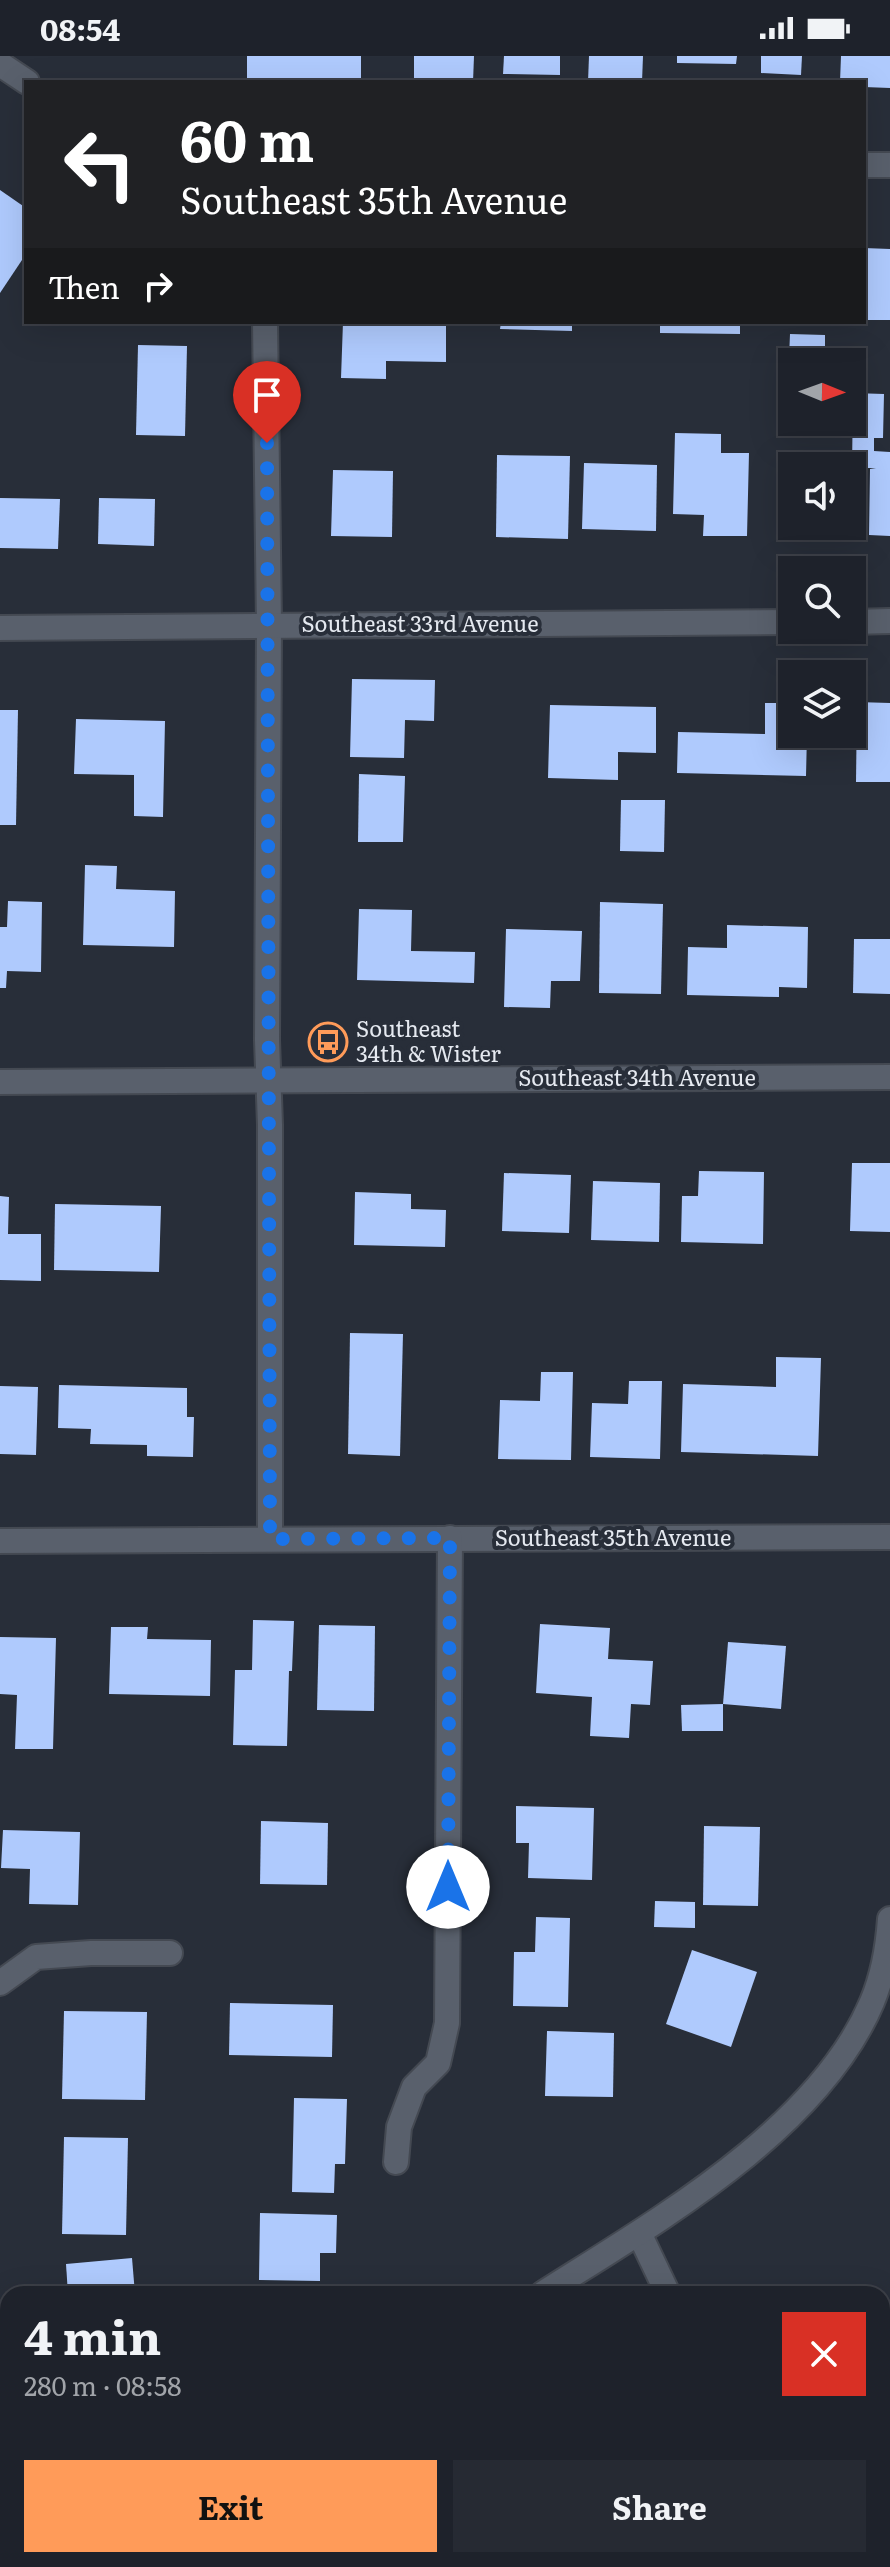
<!DOCTYPE html>
<html lang="en">
<head>
<meta charset="utf-8">
<style>
	:root { --surface:#1e222b; --page:#262a33; --text:#f1f3f6; --muted:#a1a4a9; --line:#3c3f47; --accent:#ff9b59 }
	body { margin:0; font-family:Literata,serif; background:var(--page); color:var(--text); height:100vh; display:flex; flex-direction:column; font-size:30px; white-space:nowrap }
	* { box-sizing:border-box; margin:0 }
	p { font-size:26px; color:var(--muted) }
	.icon { flex:none; width:44px; height:44px; fill:none; stroke:currentColor; stroke-width:2; stroke-linecap:round; stroke-linejoin:round }
	.map { position:relative; flex:1; overflow:hidden }
	.panel { position:absolute; left:0px; top:2230px; width:890px; height:282px; display:flex; flex-direction:column; background:var(--surface); border-radius:24px 24px 0 0; box-shadow:0 8px 32px #0002,0 0 0 2px var(--line) }
	.panel>* { flex:none }
	.guide { position:absolute; left:24px; top:24px; width:842px; height:244px; border-radius:0px; box-shadow:0 8px 32px #0002,0 0 0 2px var(--line); background:#202124; color:#fff; overflow:hidden }
	.needle { width:52px; rotate:91deg }
	.buttons { position:absolute; left:778px; top:292px; display:grid; gap:16px }
	.buttons a { display:grid; place-items:center; width:88px; height:88px; border-radius:0px; background:var(--surface); box-shadow:0 8px 32px #0002,0 0 0 2px var(--line); font-size:40px }
	.pin { position:absolute; display:grid; place-items:center; width:68px; height:68px; color:#fff; margin:-82px -34px; border-radius:50% 50% 50% 0; rotate:-45deg; box-shadow:0 0 8px #0007 }
	.pin .icon { rotate:45deg }
	.me { position:absolute; width:88px; margin:-44px; rotate:0deg; stroke-linejoin:round; filter:drop-shadow(0 0 6px #0008) }
	.turn { display:flex; align-items:center; gap:28px; height:168px; padding:0 24px; font-size:36px }
	.turn .icon { width:104px; height:104px; stroke-width:2.5 }
	.turn b { display:block; font-size:56px; line-height:68px }
	.then { display:flex; align-items:center; height:76px; padding:0 24px; background:#0003; gap:16px; font-size:30px }
	.round { display:grid; place-items:center; flex:none; width:84px; height:84px; border-radius:0px; background:var(--page) }
	.headline { display:flex; align-items:center; justify-content:space-between; height:136px; padding:0 24px }
	h1 { font-size:48px; font-weight:700; line-height:60px }
	.cta { display:flex; gap:16px; margin-top:auto; padding:16px 24px }
	.cta a { flex:1; height:92px; border-radius:0px; background:var(--accent); color:#111; font-size:32px; font-weight:700; line-height:92px; text-align:center }
	.cta a+a { background:var(--page); color:var(--text) }
	.status { display:flex; justify-content:space-between; align-items:center; height:56px; padding:0 40px; background:var(--surface); direction:ltr }
	.status svg { height:22px; fill:currentColor }
	.map>svg:first-child { display:block }
	.building { fill:#afcafd }
	.lines { fill:none; stroke-linecap:round; stroke-linejoin:round }
	.minor-casing { stroke:#444952; stroke-width:28 }
	.highway-casing { stroke:#444952; stroke-width:28 }
	.minor { stroke:#59606c; stroke-width:24 }
	.highway { stroke:#d18351; stroke-width:24 }
	.route { stroke:#1a73e8; stroke-width:14; stroke-dasharray:0 25.2 }
	.labels { text-anchor:middle; stroke-width:8; stroke-linejoin:round; paint-order:stroke }
	.street-label { font-size:22px; fill:#e5e9f0; stroke:#282e39 }
	.poi-label { font-size:22px; fill:#e5e9f0; stroke:#282e39; text-anchor:start }
</style>
</head>
<body>
<div class="status"><b>08:54</b><svg viewBox="0 0 49 12"><path d="M0 12V9h3v3zM5 12V6h3v6zM10 12V3h3v9zM15 12V0h3v12zM26 1h20v11H26zM47 4h2v5h-2z"/></svg></div>
<div class="map">
<svg width="890" height="2511" viewBox="0 0 890 2511">
	<rect width="100%" height="100%" fill="#282e39"/>
	<g class="building">
		<rect x="247" y="0" width="114" height="26"/>
		<polygon points="414,0 474,0 473,26 414,26"/>
		<polygon points="504,0 560,0 560,19 503,18"/>
		<polygon points="589,0 643,0 642,26 588,26"/>
		<polygon points="677,0 737,0 736,8 677,7"/>
		<polygon points="761,0 802,0 801,19 761,17"/>
		<polygon points="841,0 890,0 890,32 864,31 864,26 840,26"/>
		<polygon points="0,134 26,152 26,198 0,237"/>
		<polygon points="864,192 890,193 890,264 864,264"/>
		<polygon points="343,266 446,266 446,306 386,305 386,323 341,322"/>
		<polygon points="501,266 572,266 572,275 500,273"/>
		<polygon points="660,266 740,266 740,278 660,277"/>
		<polygon points="790,278 825,279 825,306 792,306 792,326 788,326"/>
		<polygon points="138,289 187,290 185,380 136,379"/>
		<polygon points="853,337 884,338 883,382 874,382 874,395 890,396 890,480 869,479 870,413 876,412 852,412"/>
		<polygon points="675,377 721,378 721,397 749,397 747,480 703,480 704,459 673,458"/>
		<polygon points="497,399 570,400 568,483 496,481"/>
		<polygon points="584,407 657,409 656,475 582,473"/>
		<polygon points="333,414 393,415 392,481 331,480"/>
		<polygon points="781,430 792,430 792,470 816,470 816,482 780,481"/>
		<polygon points="0,442 60,443 58,493 0,492"/>
		<polygon points="99,442 155,443 154,490 98,488"/>
		<polygon points="352,623 435,624 434,665 405,664 404,702 350,701"/>
		<polygon points="857,646 890,647 890,726 856,726"/>
		<polygon points="765,647 792,647 792,678 807,678 806,720 677,717 678,676 765,678"/>
		<polygon points="550,649 656,651 656,697 618,696 618,724 548,722"/>
		<polygon points="0,654 18,654 16,769 0,769"/>
		<polygon points="76,663 165,665 163,761 134,760 134,719 74,718"/>
		<polygon points="359,718 405,720 403,786 358,786"/>
		<polygon points="621,744 665,744 664,796 620,795"/>
		<polygon points="85,809 117,810 116,833 175,835 174,891 83,889"/>
		<polygon points="8,845 42,846 41,916 7,915 6,932 0,932 0,871 7,871"/>
		<polygon points="600,846 663,848 661,938 599,937"/>
		<polygon points="359,853 412,854 411,895 475,896 474,927 357,924"/>
		<polygon points="727,869 808,871 807,932 779,931 779,941 687,939 688,891 727,892"/>
		<polygon points="506,873 582,875 580,925 551,925 550,952 504,951"/>
		<polygon points="854,883 890,883 890,938 853,937"/>
		<polygon points="852,1107 890,1107 890,1176 850,1175"/>
		<polygon points="699,1115 764,1116 763,1188 681,1186 682,1140 698,1140"/>
		<polygon points="504,1117 571,1119 569,1177 502,1175"/>
		<polygon points="593,1125 660,1127 659,1186 591,1184"/>
		<polygon points="355,1136 411,1138 411,1153 446,1154 445,1191 354,1189"/>
		<polygon points="0,1140 9,1141 8,1178 41,1178 41,1225 0,1224"/>
		<polygon points="55,1148 161,1150 159,1216 54,1214"/>
		<polygon points="350,1277 403,1278 400,1400 348,1398"/>
		<polygon points="776,1301 821,1302 818,1400 681,1396 683,1328 776,1331"/>
		<polygon points="541,1316 573,1316 571,1404 498,1403 500,1344 540,1345"/>
		<polygon points="629,1325 662,1325 660,1403 590,1401 592,1347 628,1348"/>
		<polygon points="59,1329 187,1332 187,1361 194,1361 193,1401 147,1400 147,1389 90,1388 91,1373 58,1372"/>
		<polygon points="0,1330 38,1331 36,1399 0,1398"/>
		<polygon points="253,1564 294,1565 292,1615 289,1615 287,1690 233,1689 235,1614 252,1614"/>
		<polygon points="540,1568 610,1572 608,1603 653,1605 650,1649 631,1648 629,1682 590,1680 592,1641 536,1637"/>
		<polygon points="319,1569 375,1570 374,1655 317,1654"/>
		<polygon points="111,1571 148,1571 147,1583 211,1584 210,1640 109,1638"/>
		<polygon points="0,1581 56,1582 53,1693 15,1693 17,1639 0,1638"/>
		<polygon points="728,1586 786,1590 781,1653 723,1648"/>
		<polygon points="723,1648 723,1675 682,1675 681,1649"/>
		<polygon points="516,1750 594,1752 592,1824 528,1822 529,1787 516,1787"/>
		<polygon points="261,1765 328,1767 327,1829 260,1828"/>
		<polygon points="704,1770 760,1771 758,1850 703,1849"/>
		<polygon points="3,1774 80,1776 78,1849 29,1848 30,1813 1,1812"/>
		<polygon points="655,1845 695,1846 695,1872 654,1871"/>
		<polygon points="536,1861 570,1862 568,1951 513,1950 514,1896 535,1896"/>
		<polygon points="692,1894 757,1916 731,1991 666,1968"/>
		<polygon points="230,1947 333,1949 332,2001 229,1999"/>
		<polygon points="64,1955 147,1956 145,2044 62,2043"/>
		<polygon points="547,1975 614,1977 613,2041 545,2040"/>
		<polygon points="294,2042 347,2043 345,2108 335,2108 334,2137 292,2136"/>
		<polygon points="64,2081 128,2082 126,2179 62,2178"/>
		<polygon points="260,2157 337,2159 336,2197 320,2197 320,2225 259,2224"/>
		<polygon points="132,2202 135,2238 68,2238 66,2208"/>
	</g>
	<g class="lines">
		<defs>
			<g id="minor">
				<polyline points="0,8 27,26"/>
				<polyline points="864,109 890,109"/>
				<polyline points="265,266 269,569 267,984 270,1069 270,1483"/>
				<polyline points="852,566 890,565"/>
				<polyline points="0,572 792,566"/>
				<polyline points="0,1026 890,1021"/>
				<polyline points="0,1485 890,1481"/>
				<polyline points="0,1927 36,1901 91,1897 170,1897"/>
				<polyline points="396,2106 399,2071 414,2031 438,2007 447,1967 450,1482"/>
				<polyline points="639,2177 668,2238"/>
				<path d="M542,2238C655,2166 818,2074 872,1946C883,1920 888,1891 890,1863"/>
				<polyline points="794,2504 797,2511"/>
				<polyline points="82,2511 97,2504"/>
			</g>
			<g id="highway">
				<polyline points="882,2379 890,2375"/>
				<polyline points="882,2482 890,2461"/>
				<polyline points="609,2511 623,2504"/>
				<polyline points="876,2511 877,2504"/>
			</g>
		</defs>
		<use href="#minor" class="minor-casing"/>
		<use href="#highway" class="highway-casing"/>
		<use href="#minor" class="minor"/>
		<use href="#highway" class="highway"/>
	</g>
	<g class="lines">
		<polyline class="route" points="267,387 270,1483 450,1482 448,1831"/>
	</g>
	<defs>
		<symbol id="bus-ring" viewBox="-11 -11 22 22"><circle r="9.5" fill="#282e39" stroke="#ff9b59" stroke-width="1.5"/><path d="M-5-6H5V4H4V6H2V4H-2V6H-4V4H-5ZM-3.5-4V0h7V-4ZM-3.5 1.2v1.5H-2V1.2ZM2 1.2v1.5H3.5V1.2Z" fill="#ff9b59"/></symbol>
	</defs>
	<g fill-rule="evenodd">
		<use href="#bus-ring" x="306" y="964" width="44" height="44"/>
	</g>
	<g class="labels">
		<g class="street-label">
			<text x="420" y="576">Southeast 33rd Avenue</text>
			<text x="637" y="1030">Southeast 34th Avenue</text>
			<text x="613" y="1490">Southeast 35th Avenue</text>
		</g>
		<g class="poi-label">
			<text x="356" y="981">Southeast<tspan x="356" dy="25">34th &amp; Wister</tspan></text>
		</g>
	</g>
</svg>
<div class="buttons">
<a><svg class="needle" viewBox="-14 -14 28 28"><path d="M0-13l5 13h-10z" fill="#e53935"/><path d="M0 13l5-13h-10z" fill="#a1a4a9"/></svg></a>
<a><svg class="icon" aria-label="sound" viewBox="0 0 24 24"><path d="M4 9h4l5-4v14l-5-4H4zM17 9q2 3 0 6"/></svg></a>
<a><svg class="icon" aria-label="search" viewBox="0 0 24 24"><circle cx="10" cy="10" r="6"/><path d="M15 15l6 6"/></svg></a>
<a><svg class="icon" aria-label="layers" viewBox="0 0 24 24"><path d="M12 4l9 5-9 5-9-5zM3 14l9 5 9-5"/></svg></a>
</div>
<div class="pin" style="left:267px;top:387px;background:#d93025"><svg class="icon" aria-label="arrive" viewBox="0 0 24 24"><path d="M6 21V4h12l-3 4 3 4H6"/></svg></div>
<svg class="me" style="left:448px;top:1831px" viewBox="-20 -20 40 40"><circle r="19" fill="#fff"/><path d="M0-13L10 11 0 6-10 11z" fill="#1a73e8"/></svg>
<div class="guide">
<div class="turn"><svg class="icon" aria-label="left" viewBox="0 0 24 24"><path d="M17 20v-9H6M10 6l-5 5 5 5"/></svg><div><b>60 m</b>Southeast 35th Avenue</div></div>
<div class="then">Then<svg class="icon" aria-label="right" viewBox="0 0 24 24"><path d="M7 20v-9h11M14 6l5 5-5 5"/></svg></div>
</div>
<section class="panel">
<div class="headline"><div><h1>4 min</h1><p>280 m · 08:58</p></div><a class="round" style="background:#d93025;color:#fff"><svg class="icon" aria-label="close" viewBox="0 0 24 24"><path d="M6 6l12 12M18 6L6 18"/></svg></a></div>
<div class="cta"><a>Exit</a><a>Share</a></div>
</section>
</div>
</body>
</html>
